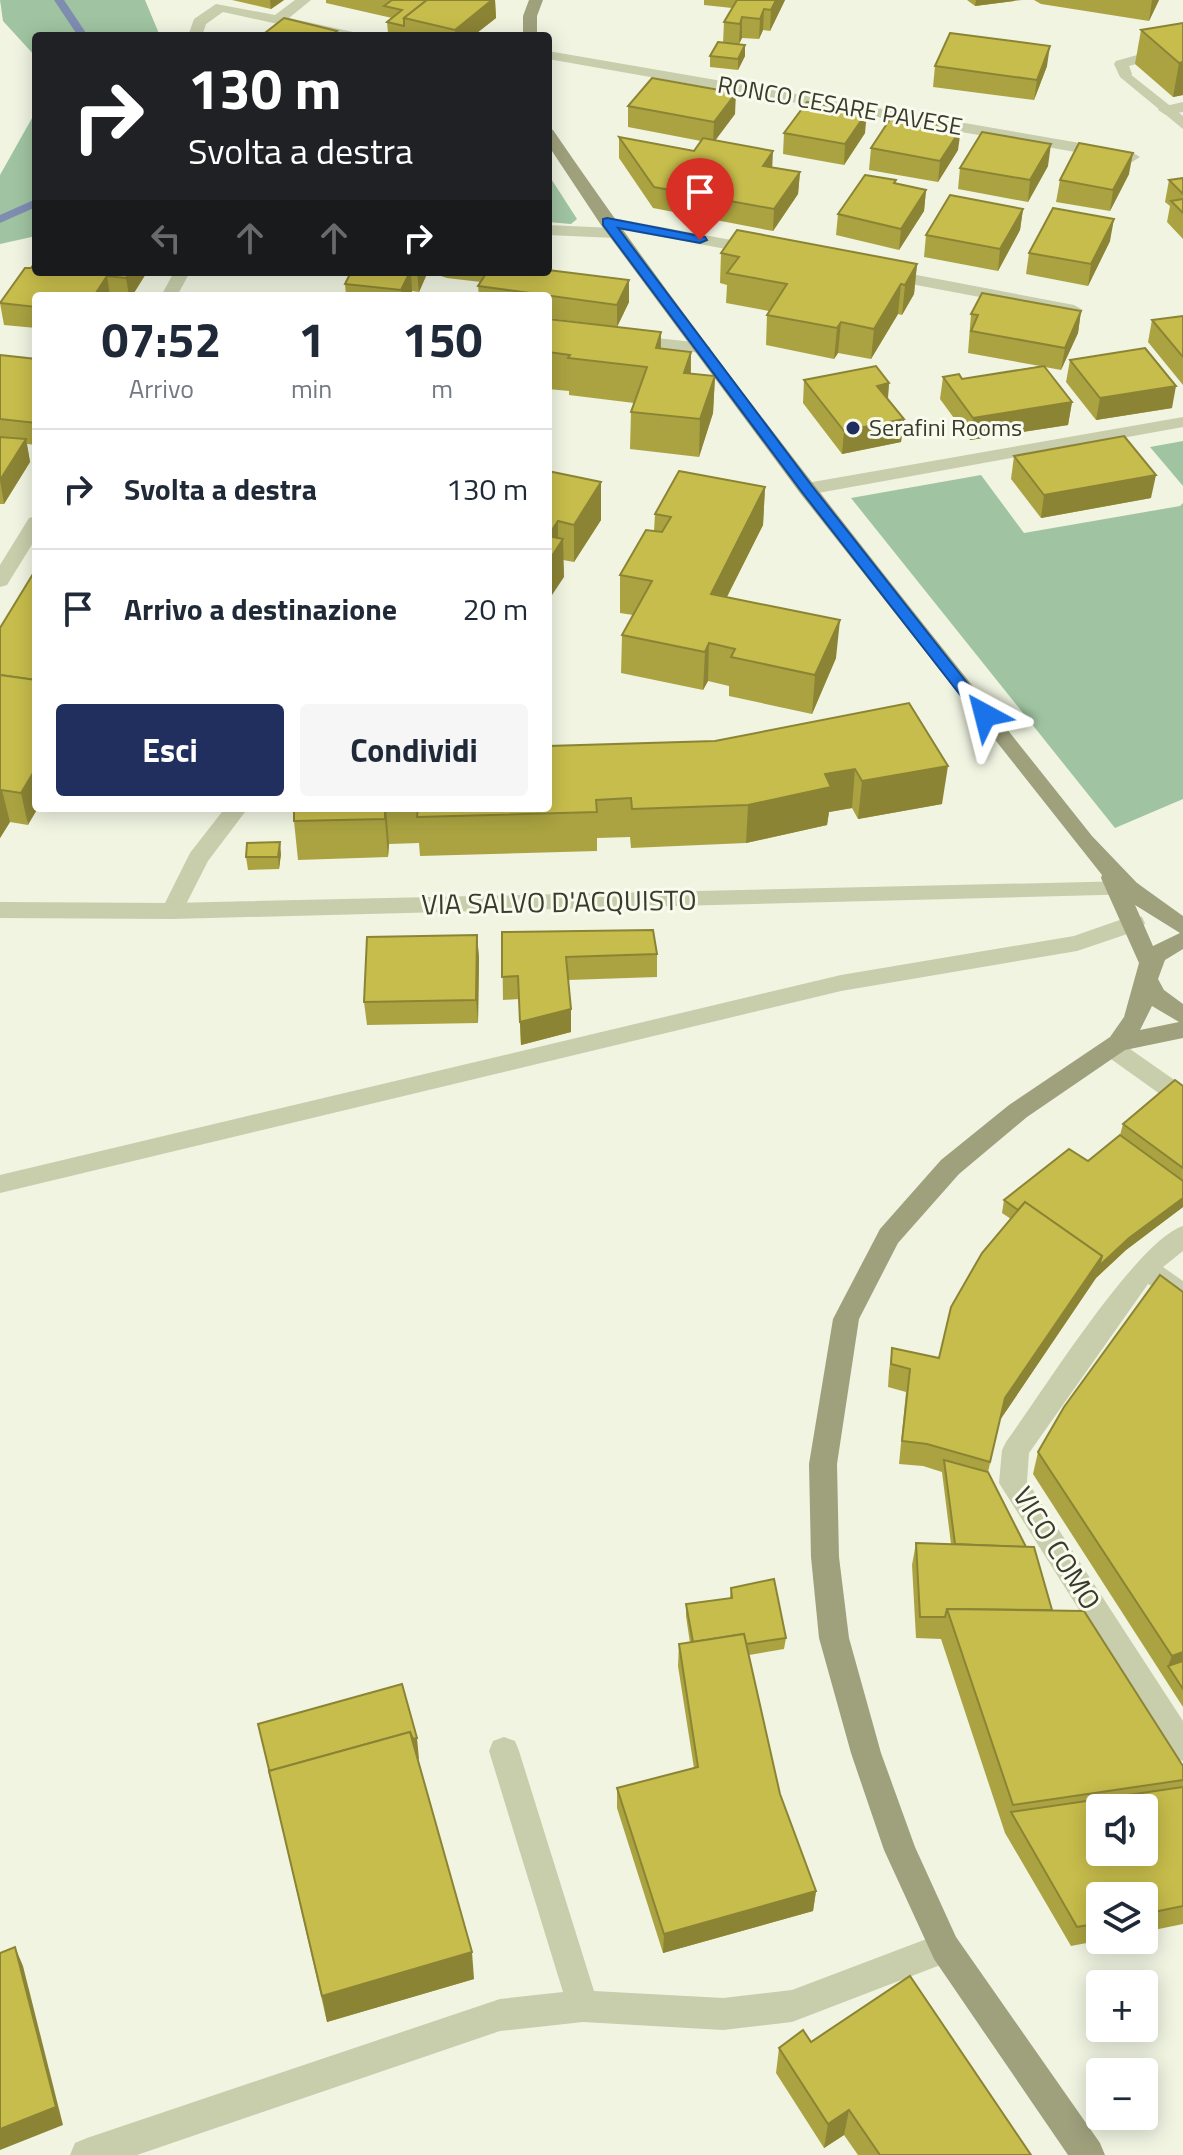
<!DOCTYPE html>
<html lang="it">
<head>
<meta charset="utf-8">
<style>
	:root { --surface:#fff; --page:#f6f6f7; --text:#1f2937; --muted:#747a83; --line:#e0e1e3; --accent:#202f5d }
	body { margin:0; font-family:"Titillium Web",sans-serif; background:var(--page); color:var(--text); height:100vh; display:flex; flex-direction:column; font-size:30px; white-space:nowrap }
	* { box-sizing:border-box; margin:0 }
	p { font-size:26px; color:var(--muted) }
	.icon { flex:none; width:44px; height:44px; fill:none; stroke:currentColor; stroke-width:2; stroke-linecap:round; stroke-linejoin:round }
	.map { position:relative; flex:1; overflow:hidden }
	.sheet { position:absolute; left:32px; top:292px; width:520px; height:520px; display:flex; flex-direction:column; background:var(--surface); border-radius:8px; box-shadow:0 4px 20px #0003 }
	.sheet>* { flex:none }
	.banner { position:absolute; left:32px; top:32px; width:520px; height:244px; border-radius:8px; box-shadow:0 4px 20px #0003; background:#202124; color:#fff; overflow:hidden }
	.tools { position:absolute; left:1086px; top:1794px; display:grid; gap:16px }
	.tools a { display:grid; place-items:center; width:72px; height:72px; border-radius:8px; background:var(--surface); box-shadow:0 4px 20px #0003; font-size:40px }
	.pin { position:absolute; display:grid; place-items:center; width:68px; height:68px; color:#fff; margin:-82px -34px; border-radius:50% 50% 50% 0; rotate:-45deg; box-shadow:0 0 8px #0007 }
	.pin .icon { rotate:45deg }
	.me { position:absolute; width:88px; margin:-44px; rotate:322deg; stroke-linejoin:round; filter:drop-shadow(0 0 6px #0008) }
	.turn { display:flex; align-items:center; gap:28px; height:168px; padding:0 24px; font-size:36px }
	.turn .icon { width:104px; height:104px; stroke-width:2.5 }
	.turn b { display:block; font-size:56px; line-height:68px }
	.lanes { display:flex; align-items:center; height:76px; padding:0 24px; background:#0003; justify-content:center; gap:40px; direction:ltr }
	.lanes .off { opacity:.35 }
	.eta { display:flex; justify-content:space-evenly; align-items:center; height:136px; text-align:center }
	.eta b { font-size:48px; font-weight:700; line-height:56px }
	.primary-button { display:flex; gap:16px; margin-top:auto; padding:16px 24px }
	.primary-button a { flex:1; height:92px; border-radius:8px; background:var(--accent); color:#fff; font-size:32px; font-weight:700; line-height:92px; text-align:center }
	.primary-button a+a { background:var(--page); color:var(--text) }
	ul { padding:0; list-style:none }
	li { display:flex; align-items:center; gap:24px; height:120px; padding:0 24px; border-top:2px solid var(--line) }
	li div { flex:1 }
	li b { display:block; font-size:30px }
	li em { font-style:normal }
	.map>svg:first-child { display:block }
	.green { fill:#a0c4a1 }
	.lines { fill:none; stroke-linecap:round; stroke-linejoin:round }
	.stream { fill:#7f8db1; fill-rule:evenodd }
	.lane { fill:#c8cdac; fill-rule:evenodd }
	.street { fill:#c8cdac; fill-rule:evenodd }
	.secondary { fill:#9fa17d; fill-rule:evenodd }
	.wall { fill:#aba341 }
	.shaded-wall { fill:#8b8435 }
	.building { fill:#c7bd4c; stroke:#8b8435; stroke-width:2; fill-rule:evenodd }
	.route { fill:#1a73e8; stroke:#114b97; stroke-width:2 }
	.poi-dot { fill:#202f5d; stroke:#f8fbee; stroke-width:3 }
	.labels { text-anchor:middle; stroke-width:6; stroke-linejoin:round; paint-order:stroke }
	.far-street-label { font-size:24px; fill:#3b3b2b; stroke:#f8fbee }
	.far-poi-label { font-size:24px; fill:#3b3b2b; stroke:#f8fbee; text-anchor:start }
	.street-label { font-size:28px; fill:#3b3b2b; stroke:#f8fbee }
</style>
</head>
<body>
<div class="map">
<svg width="1183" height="2155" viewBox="0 0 1183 2155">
	<rect width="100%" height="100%" fill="#f0f4e1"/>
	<g class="green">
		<polygon points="0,0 145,0 160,36 36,36 36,57 3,21"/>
		<polygon points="36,111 36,236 0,244 0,175"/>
		<polygon points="548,174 577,219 571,224 548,222"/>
		<polygon points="1183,441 1183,486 1150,447"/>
		<polygon points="981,475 1024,533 1180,506 1183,503 1183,799 1115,828 851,498"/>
	</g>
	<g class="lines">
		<g class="stream">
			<polygon points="54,0 64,0 88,36 78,36"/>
			<polygon points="36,199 36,207 0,223 0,215"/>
		</g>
		<g class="lane">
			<polygon points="1183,42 1183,51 1129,66 1132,74 1130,77 1120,77 1114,64 1116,61"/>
			<polygon points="1183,102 1183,112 1166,115 1158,110 1161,107"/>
			<polygon points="629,335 702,343 711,348 702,353 623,344 620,340 623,336"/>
			<polygon points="225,808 248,808 208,861 180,916 164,916 161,911 190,853"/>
			<polygon points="1134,915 1142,917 1145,923 1142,929 1077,951 841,991 0,1193 0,1175 841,975 1074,936"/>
		</g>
		<g class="street">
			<polygon points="295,0 311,0 289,18 358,33 360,36 333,36 223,12 206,24 202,36 188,36 194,19 216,4 275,15"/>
			<polygon points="548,51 1132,152 1140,157 1132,162 548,59"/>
			<polygon points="1125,70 1183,116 1183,129 1120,77 1120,71"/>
			<polygon points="607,217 758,245 766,250 758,255 619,229 623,233 615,238 548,235 548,225 613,228 599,222"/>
			<polygon points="885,269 1074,305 1083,310 1074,315 879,278 877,274"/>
			<polygon points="174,272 190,272 177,296 161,296"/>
			<polygon points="1183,417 1183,427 807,495 798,489 807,483"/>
			<polygon points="36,516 36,538 7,585 0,587 0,565 29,518"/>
			<polygon points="1131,881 1139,884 1142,889 1139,894 172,919 0,918 0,902 172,903"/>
			<polygon points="1112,1039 1120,1042 1183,1086 1183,1107 1174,1104 1104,1054 1100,1048 1104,1042"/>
			<path d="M1183,1226V1251L1163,1267L1183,1281V1305L1148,1284L1029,1453L1027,1481L1183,1721V1761L1172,1757L999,1483L1002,1450L1006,1442C1040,1396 1136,1241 1183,1226Z"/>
			<polygon points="504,1737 515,1741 519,1751 594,1991 723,1998 792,1990 945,1932 956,1937 961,1948 956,1959 792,2022 723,2030 583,2022 500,2031 137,2155 70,2155 75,2143 87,2138 500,1999 563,1992 489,1751 493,1741"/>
		</g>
		<g class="secondary">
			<polygon points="529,0 543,0 537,16 537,36 523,36 523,16"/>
			<path d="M548,128L553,130C720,374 908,604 1092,836L1137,883L1183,916V949L1165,960L1158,979L1164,990L1183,1004V1038L1125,1050L1027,1117L959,1174L898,1243L859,1319L837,1464L839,1557L849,1638L881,1753L915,1847L956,1937L1100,2143L1105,2155H1068L934,1959L884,1850L851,1753L819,1638L811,1557L809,1464L833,1319L880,1229L941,1160L1009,1105L1110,1037L1124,1017L1139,963L1101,878L1102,875L800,493L601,225L548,145ZM1135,905L1180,933L1153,946ZM1152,1006L1179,1022L1140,1030Z"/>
		</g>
	</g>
	<g class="wall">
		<polygon points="232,0 284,0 271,9"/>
		<polygon points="326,0 495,0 496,18 473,36 402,36 388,33 387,22 392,18 326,3"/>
		<polygon points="704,0 785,0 770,31 763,30 759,39 742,38 739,44 745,56 738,70 710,67 710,56 723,43 724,22 732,8 704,5"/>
		<polygon points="967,0 1022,0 975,6"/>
		<polygon points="1034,0 1159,0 1149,21 1041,4"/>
		<polygon points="1183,23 1183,95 1173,97 1135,64 1141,30"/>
		<polygon points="935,66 1047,66 1034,100 933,87"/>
		<polygon points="628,106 735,114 715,141 772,167 800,172 798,194 773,231 653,208 619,158 619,137 694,151 701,141 628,127"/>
		<polygon points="784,133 865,133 844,165 783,154"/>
		<polygon points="871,148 958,150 938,182 869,170"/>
		<polygon points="1048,166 1028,202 958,189 960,168"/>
		<polygon points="1129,174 1110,211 1056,202 1060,180"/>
		<polygon points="1183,178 1183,239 1167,222 1170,206 1165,202 1169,180"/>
		<polygon points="896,180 895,184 926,190 924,211 899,250 836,235 838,214"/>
		<polygon points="1023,209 1020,230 998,271 924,257 926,235"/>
		<polygon points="1110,241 1088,286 1026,274 1029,253"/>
		<polygon points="721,253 917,264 914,294 902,315 898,314 871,359 838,353 834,359 766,345 767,315 769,311 726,303 727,285 720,283"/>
		<polygon points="25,268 147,272 132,296 36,296 36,328 4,325 0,303"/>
		<polygon points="351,272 426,272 426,276 419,292 412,291 410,296 346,296 345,284"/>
		<polygon points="428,272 548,272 629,280 629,302 617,327 548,318 548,296 479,296 478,286 481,282 447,278"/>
		<polygon points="1081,311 1078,333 1061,370 1045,367 1072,402 1068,425 970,440 940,399 943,377 962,379 1040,366 968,353 971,314"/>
		<polygon points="1183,316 1183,385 1148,342 1152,320"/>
		<polygon points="548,319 661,332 661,349 691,352 691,374 715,376 713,413 699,457 630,449 631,412 634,403 569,395 569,391 548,389"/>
		<polygon points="0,355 36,359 36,445 27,444 30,462 4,504 0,504"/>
		<polygon points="1070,360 1172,408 1096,420 1066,382"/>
		<polygon points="804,380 889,383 888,399 904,419 901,442 842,454 803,403"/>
		<polygon points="1014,456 1151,498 1041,518 1011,479"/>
		<polygon points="548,471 601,520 574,562 563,560 564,577"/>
		<polygon points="765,487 763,525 727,597 836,658 812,714 729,696 729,686 708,681 703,690 621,673 622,635 633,615 620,613 620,575 654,531 655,514"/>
		<polygon points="0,628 28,825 10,822 0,838"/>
		<polygon points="909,703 942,804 858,819 852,808 829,812 827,825 746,843 631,848 630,837 597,838 597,851 420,856 419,843 389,844 388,857 298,860 294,821 294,808 548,808 715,741"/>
		<polygon points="281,854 279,869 248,870 246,857"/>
		<polygon points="502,932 657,954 657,977 568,980 571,1009 571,1032 521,1045 519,999 503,1000"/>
		<polygon points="477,935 479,958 478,1023 367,1025 364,1002"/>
		<polygon points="1183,1086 1183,1207 1126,1250 1096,1278 1000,1420 988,1472 1052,1610 1183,1766 1183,1924 1144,1932 1144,1896 1100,1896 1100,1940 1102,1940 1071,1946 1005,1833 941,1639 916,1638 912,1565 916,1543 951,1544 942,1472 923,1466 899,1464 906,1392 888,1387 889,1371 892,1348 939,1358 1011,1219 1002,1213 1004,1200 1088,1161 1120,1135 1123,1124"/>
		<polygon points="1183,1292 1183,1707 1033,1474 1038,1452"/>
		<polygon points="731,1588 786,1638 784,1649 749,1655 780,1794 816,1891 813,1911 663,1953 617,1808 617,1788 694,1768 678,1666 679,1644 690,1643 686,1616 686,1604 730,1598"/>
		<polygon points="258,1724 419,1759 418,1759 474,1979 327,2022"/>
		<polygon points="811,2042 1031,2155 858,2155 844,2135 824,2148 776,2073 779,2048"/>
	</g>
	<g class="shaded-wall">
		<polygon points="270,0 284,0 271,9"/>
		<polygon points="492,0 495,0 496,18 473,36 455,36 455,30"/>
		<polygon points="776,0 785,0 770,31 771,10"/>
		<polygon points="976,0 1015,0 1014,1 975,6"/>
		<polygon points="1152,0 1159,0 1149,21"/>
		<polygon points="764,9 763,30 759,39 760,19"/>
		<polygon points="742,17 742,38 739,44 740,24"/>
		<polygon points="745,45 745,56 738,70 738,59"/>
		<polygon points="1050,46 1047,66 1034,100 1037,80"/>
		<polygon points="1183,62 1183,95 1173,97 1179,63"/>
		<polygon points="736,93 735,114 713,143 714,122"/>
		<polygon points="867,112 865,133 844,165 845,144"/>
		<polygon points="961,129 958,150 938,182 940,161"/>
		<polygon points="1051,144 1048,166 1028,202 1030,180"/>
		<polygon points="773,151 772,172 763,166"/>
		<polygon points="1133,153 1129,174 1110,211 1113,190"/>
		<polygon points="800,172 798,194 773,231 774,209"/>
		<polygon points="926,190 924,211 899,250 901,229"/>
		<polygon points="1023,209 1020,230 998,271 1000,249"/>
		<polygon points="1114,219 1110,241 1088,286 1091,264"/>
		<polygon points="917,264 914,294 902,315 905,285"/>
		<polygon points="130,272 147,272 132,296 129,296 126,278"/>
		<polygon points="410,272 411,272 412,291 410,296 402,296 401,290"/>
		<polygon points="417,272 426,272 426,276 419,292"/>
		<polygon points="107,276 110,296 94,296"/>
		<polygon points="629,280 629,302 617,327 617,305"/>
		<polygon points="901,284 898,314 871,359 874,329"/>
		<polygon points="1081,311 1078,333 1061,370 1065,348"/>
		<polygon points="841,322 838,353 834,359 837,328"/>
		<polygon points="661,332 660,368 656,348"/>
		<polygon points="691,352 690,389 684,373"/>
		<polygon points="715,376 713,413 699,457 700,419"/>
		<polygon points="889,383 887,406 877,386"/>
		<polygon points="1176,386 1172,408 1096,420 1100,398"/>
		<polygon points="1072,402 1068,425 970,440 973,418"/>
		<polygon points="904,419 901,442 842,454 844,431"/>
		<polygon points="26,439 30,462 4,504 0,480"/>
		<polygon points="1156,475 1151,498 1041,518 1044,495"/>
		<polygon points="601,482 601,520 574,562 574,525"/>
		<polygon points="765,487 763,525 709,632 711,594"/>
		<polygon points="558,521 558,546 563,539 564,577 548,601 548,536"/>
		<polygon points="840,620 836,658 812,714 815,675"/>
		<polygon points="709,643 708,681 703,690 705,652"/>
		<polygon points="948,766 942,804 858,819 862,781"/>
		<polygon points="36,768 36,808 38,808 28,825 21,793"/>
		<polygon points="855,769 852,808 829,812 827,825 746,843 748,805 825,774"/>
		<polygon points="2,790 10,822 0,838 0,794"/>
		<polygon points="386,808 389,844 388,857 385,819"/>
		<polygon points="280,842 281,854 279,869 278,857"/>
		<polygon points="477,935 479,958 478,1023 476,1000"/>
		<polygon points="571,1009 571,1032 521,1045 520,1022"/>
		<polygon points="1183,1198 1183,1207 1126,1250 1096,1278 1000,1420 986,1484 1005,1398 1102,1256 1129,1238"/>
		<polygon points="1183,1652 1183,1671 1168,1666 1172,1656"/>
		<polygon points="417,1738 419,1759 276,1798"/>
		<polygon points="816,1891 813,1911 663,1953 664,1934"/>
		<polygon points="15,1947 23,1966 63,2125 0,2150 0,2129"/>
		<polygon points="472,1952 474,1979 327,2022 322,1996"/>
		<polygon points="849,2110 844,2135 824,2148 828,2124"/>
	</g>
	<g class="building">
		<polygon points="392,0 427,0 404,18 404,26 387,22 402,10 384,6"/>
		<polygon points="427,0 492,0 455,30 404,18"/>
		<polygon points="737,0 776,0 771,10 764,9 760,19 742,17 740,24 724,22"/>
		<polygon points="284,18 337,31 330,36 261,36"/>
		<polygon points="1183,23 1183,62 1179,63 1141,30"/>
		<polygon points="950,33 1050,46 1037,80 935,66"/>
		<polygon points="718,42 745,45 738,59 710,56"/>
		<polygon points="652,78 736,93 714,122 628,106"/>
		<polygon points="807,102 867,112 845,144 784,133"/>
		<polygon points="892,116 961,129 940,161 871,148"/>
		<polygon points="982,132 1051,144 1030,180 960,168"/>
		<polygon points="619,137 694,151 703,138 773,151 763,166 800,172 774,209 654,187"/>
		<polygon points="1079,143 1133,153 1113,190 1060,180"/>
		<polygon points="865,175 896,180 894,183 926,190 901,229 838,214"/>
		<polygon points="1183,178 1183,194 1169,180"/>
		<polygon points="950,195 1023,209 1000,249 926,235"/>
		<polygon points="1183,199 1183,213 1171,201"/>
		<polygon points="1053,208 1114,219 1091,264 1029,253"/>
		<polygon points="737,230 917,264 905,285 901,284 874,329 841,322 837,328 767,315 787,284 727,273 739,257 721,253"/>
		<polygon points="36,261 36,272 130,272 126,278 107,276 94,296 36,296 36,307 0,303 25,268 31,268"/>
		<polygon points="548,270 629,280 617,305 478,286 487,272 548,272"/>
		<polygon points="351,272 410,272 401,290 345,284"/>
		<polygon points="196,293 230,296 194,296"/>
		<polygon points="982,293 1081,311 1065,348 971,331 978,315 971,314"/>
		<polygon points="1183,316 1183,357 1152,320"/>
		<polygon points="548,319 661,332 656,348 691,352 684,373 715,376 700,419 631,412 647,367 568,358 570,355 548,352"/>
		<polygon points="1145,348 1176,386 1100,398 1070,360"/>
		<polygon points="0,355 36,359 36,423 0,419"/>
		<polygon points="876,366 889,383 877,386 904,419 844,431 804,380"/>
		<polygon points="1044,366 1072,402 973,418 943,377 959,374 962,379"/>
		<polygon points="1124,436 1156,475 1044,495 1014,456"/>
		<polygon points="0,437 26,439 0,480"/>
		<polygon points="548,471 601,482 574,525 558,521 548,536"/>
		<polygon points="679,471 765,487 711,594 840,620 815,675 731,657 735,649 709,643 705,652 622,635 652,581 620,575 646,530 662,532 671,517 655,514"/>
		<polygon points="548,536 563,539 548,562"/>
		<polygon points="36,569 36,680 0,675 0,628"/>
		<polygon points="0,675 36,680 36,768 21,793 2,790 0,794"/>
		<polygon points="909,703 948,766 862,781 855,769 825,774 831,787 748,805 632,809 631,798 596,800 597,812 417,817 418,808 548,808 548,746 715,741"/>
		<polygon points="294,808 385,808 385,819 294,821"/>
		<polygon points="280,842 278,857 246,857 247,843"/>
		<polygon points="653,930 657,954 566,957 571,1009 520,1022 518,976 502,977 502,932"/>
		<polygon points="477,935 476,1000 364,1002 367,937"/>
		<polygon points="1175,1080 1183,1086 1183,1168 1123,1124"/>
		<polygon points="1120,1135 1183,1181 1183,1198 1129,1238 1099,1266 1102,1256 1025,1202 1018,1210 1004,1200 1069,1149 1088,1161"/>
		<polygon points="1025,1202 1102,1256 1005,1398 990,1462 927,1444 902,1441 910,1369 891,1364 892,1348 939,1358 951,1307 982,1253"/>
		<polygon points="1160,1275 1183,1292 1183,1652 1172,1656 1038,1452 1064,1407"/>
		<polygon points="944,1460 988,1472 1026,1547 955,1544"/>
		<polygon points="916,1543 1034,1547 1052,1610 947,1609 945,1617 920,1617"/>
		<polygon points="774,1579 786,1638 746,1644 744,1634 693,1642 686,1604 732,1598 731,1588"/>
		<polygon points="947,1609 1084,1611 1183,1766 1183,1780 1013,1805"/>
		<polygon points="744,1634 780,1794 816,1891 664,1934 617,1788 698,1767 679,1644"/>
		<polygon points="1183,1661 1183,1689 1168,1666"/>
		<polygon points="402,1684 417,1738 413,1739 410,1732 269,1771 271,1778 258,1724"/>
		<polygon points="410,1732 472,1952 322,1996 269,1771"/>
		<path d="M1183,1787V1906L1144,1914V1896H1100V1923L1077,1927L1011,1812ZM1100,1808H1144V1852H1100Z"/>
		<polygon points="15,1947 56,2107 0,2129 0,1953"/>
		<polygon points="910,1976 1031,2155 880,2155 849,2110 828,2124 779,2048 803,2030 811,2042"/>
	</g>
	<polygon class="route" points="607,218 705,237 707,240 700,243 618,228 812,486 990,712 990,719 979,719 802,492 603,225 603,219"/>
	<circle class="poi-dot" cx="853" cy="428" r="8"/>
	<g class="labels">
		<g class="far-street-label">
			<text transform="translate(840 106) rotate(10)" y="8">RONCO CESARE PAVESE</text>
		</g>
		<g class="far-poi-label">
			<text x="869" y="436">Serafini Rooms</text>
		</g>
		<g class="street-label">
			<text transform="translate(559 902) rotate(-1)" y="10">VIA SALVO D'ACQUISTO</text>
			<text transform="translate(1057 1548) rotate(58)" y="10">VICO COMO</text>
		</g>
	</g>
</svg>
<div class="tools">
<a><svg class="icon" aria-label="sound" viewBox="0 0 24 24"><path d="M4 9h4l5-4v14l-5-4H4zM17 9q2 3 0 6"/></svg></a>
<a><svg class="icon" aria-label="layers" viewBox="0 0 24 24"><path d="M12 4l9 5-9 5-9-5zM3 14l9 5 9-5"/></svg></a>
<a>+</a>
<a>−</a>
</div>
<div class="pin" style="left:700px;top:240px;background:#d93025"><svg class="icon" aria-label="arrive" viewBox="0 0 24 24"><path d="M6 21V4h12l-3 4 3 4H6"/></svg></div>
<svg class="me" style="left:985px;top:715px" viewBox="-20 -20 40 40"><path d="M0-17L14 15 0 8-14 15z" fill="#1a73e8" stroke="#fff" stroke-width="4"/></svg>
<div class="banner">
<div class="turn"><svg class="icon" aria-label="right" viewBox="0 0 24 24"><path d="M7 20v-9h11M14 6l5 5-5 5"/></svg><div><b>130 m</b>Svolta a destra</div></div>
<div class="lanes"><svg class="icon off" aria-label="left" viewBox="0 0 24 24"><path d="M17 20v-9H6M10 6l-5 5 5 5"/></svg><svg class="icon off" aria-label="ahead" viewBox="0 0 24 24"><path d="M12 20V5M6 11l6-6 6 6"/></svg><svg class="icon off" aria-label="ahead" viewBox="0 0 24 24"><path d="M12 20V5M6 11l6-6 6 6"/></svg><svg class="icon" aria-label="right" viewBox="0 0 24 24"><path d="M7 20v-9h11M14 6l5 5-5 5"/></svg></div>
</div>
<section class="sheet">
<div class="eta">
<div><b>07:52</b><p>Arrivo</p></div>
<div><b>1</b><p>min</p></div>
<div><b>150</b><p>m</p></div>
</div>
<ul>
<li><svg class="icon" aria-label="right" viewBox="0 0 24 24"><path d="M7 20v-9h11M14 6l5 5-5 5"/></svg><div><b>Svolta a destra</b></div><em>130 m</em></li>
<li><svg class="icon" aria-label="arrive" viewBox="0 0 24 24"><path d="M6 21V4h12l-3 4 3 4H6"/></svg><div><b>Arrivo a destinazione</b></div><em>20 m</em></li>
</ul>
<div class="primary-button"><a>Esci</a><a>Condividi</a></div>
</section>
</div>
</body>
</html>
